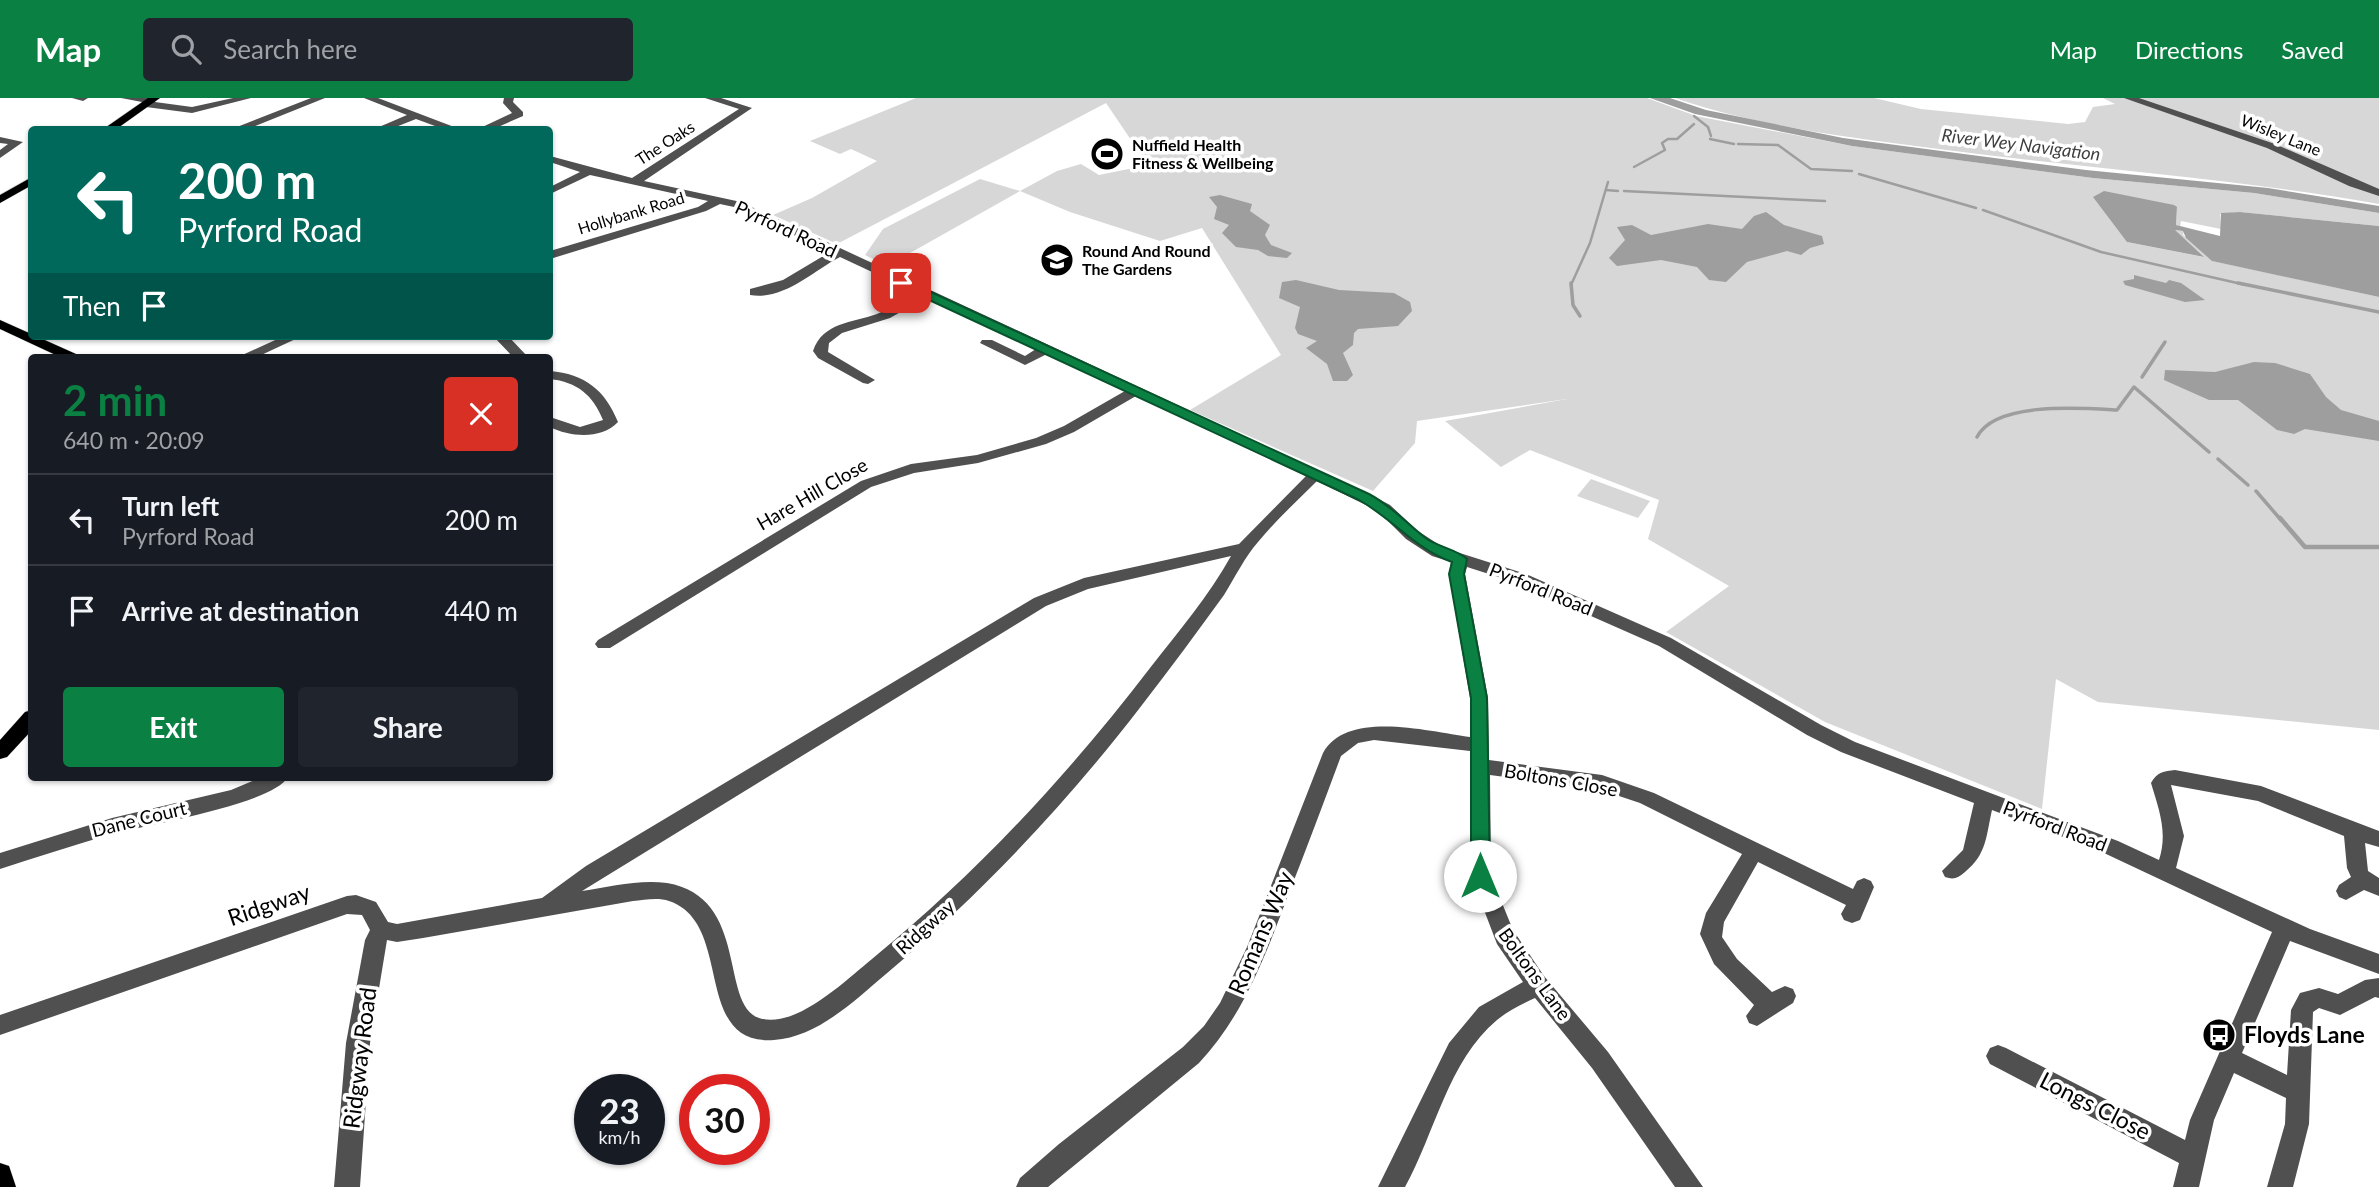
<!DOCTYPE html>
<html lang="en">
<head>
<meta charset="utf-8">
<style>
	:root { --surface:#171b24; --page:#20242c; --text:#f1f3f6; --muted:#9ea1a6; --line:#363941; --accent:#0b8043 }
	body { margin:0; font-family:Lato,sans-serif; background:var(--page); color:var(--text); height:100vh; display:flex; flex-direction:column; font-size:26px; white-space:nowrap }
	* { box-sizing:border-box; margin:0 }
	p { font-size:23px; color:var(--muted) }
	.icon { flex:none; width:38px; height:38px; fill:none; stroke:currentColor; stroke-width:2; stroke-linecap:round; stroke-linejoin:round }
	.map { position:relative; flex:1; overflow:hidden }
	.sheet { position:absolute; left:28px; top:256px; width:525px; height:427px; display:flex; flex-direction:column; background:var(--surface); border-radius:7px; box-shadow:0 2px 5px #0004 }
	.sheet>* { flex:none }
	.guide { position:absolute; left:28px; top:28px; width:525px; height:214px; border-radius:7px; box-shadow:0 2px 5px #0004; background:#00695c; color:#fff; overflow:hidden }
	.speed { position:absolute; left:574px; top:976px; display:flex; gap:14px; font-size:35px; font-weight:700; text-align:center }
	.speed>* { display:grid; place-content:center; width:91px; height:91px; border-radius:50%; background:var(--surface); box-shadow:0 2px 5px #0004; line-height:1 }
	.speed small { font-size:18px; font-weight:400 }
	.speed .limit { border:10px solid #d22; background:#fff; color:#111 }
	.pin { position:absolute; display:grid; place-items:center; width:60px; height:60px; color:#fff; margin:-30px; border-radius:14px; box-shadow:0 4px 10px #0006 }
	.me { position:absolute; width:77px; margin:-38px; rotate:0deg; stroke-linejoin:round; filter:drop-shadow(0 0 5px #0008) }
	.turn { display:flex; align-items:center; gap:24px; height:147px; padding:0 35px; font-size:32px }
	.turn .icon { width:91px; height:91px; stroke-width:2.5 }
	.turn b { display:block; font-size:49px; line-height:60px }
	.then { display:flex; align-items:center; height:66px; padding:0 35px; background:#0003; gap:14px; font-size:26px }
	.round { display:grid; place-items:center; flex:none; width:74px; height:74px; border-radius:7px; background:var(--page) }
	.overview { display:flex; align-items:center; justify-content:space-between; height:119px; padding:0 35px }
	h1 { font-size:42px; font-weight:700; line-height:52px; color:var(--accent) }
	.action { display:flex; gap:14px; margin-top:auto; padding:14px 35px }
	.action a { flex:1; height:80px; border-radius:7px; background:var(--accent); color:#fff; font-size:28px; font-weight:700; line-height:80px; text-align:center }
	.action a+a { background:var(--page); color:var(--text) }
	ul { padding:0; list-style:none }
	li { display:flex; align-items:center; gap:21px; height:91px; padding:0 35px; border-top:2px solid var(--line) }
	li div { flex:1 }
	li b { display:block; font-size:26px }
	li em { font-style:normal }
	header { display:flex; align-items:center; gap:42px; box-sizing:border-box; height:98px; padding:0 35px; background:var(--accent); color:#fff }
	header strong { font-size:33px }
	nav { display:flex; gap:38px; margin-inline-start:auto; font-size:24px }
	.search { width:490px; height:63px; background:var(--page); display:flex; align-items:center; gap:18px; box-sizing:border-box; padding:0 24px; border-radius:7px; color:var(--muted); font-size:26px }
	.map>svg:first-child { display:block }
	.green { fill:#d7d7d7 }
	.water { fill:#9e9e9e }
	.lines { fill:none; stroke-linecap:round; stroke-linejoin:round }
	.stream-far2 { stroke:#9e9e9e; stroke-width:2.5 }
	.stream-far1 { stroke:#9e9e9e; stroke-width:3.5 }
	.stream { stroke:#9e9e9e; stroke-width:4.5 }
	.major-casing { stroke:#dbdbdb; stroke-width:1 }
	.minor { fill:#505050; fill-rule:evenodd }
	.major { fill:#000; fill-rule:evenodd }
	.route { fill:#0b8043; stroke:#07532c; stroke-width:2 }
	.labels { text-anchor:middle; stroke-width:7; stroke-linejoin:round; paint-order:stroke }
	.far-street-label { font-size:16px; fill:#000; stroke:#fff }
	.far-poi-label { font-size:16px; font-weight:bold; fill:#000; stroke:#fff; text-anchor:start }
	.far-water-label { font-size:18px; font-style:italic; fill:#3f3f3f; stroke:#fff }
	.street-label { font-size:19px; fill:#000; stroke:#fff }
	.near-street-label { font-size:23px; fill:#000; stroke:#fff }
	.near-poi-label { font-size:23px; font-weight:bold; fill:#000; stroke:#fff; text-anchor:start }
</style>
</head>
<body>
<header>
<strong>Map</strong>
<div class="search"><svg class="icon" aria-label="search" viewBox="0 0 24 24"><circle cx="10" cy="10" r="6"/><path d="M15 15l6 6"/></svg>Search here</div>
<nav><a>Map</a><a>Directions</a><a>Saved</a></nav>
</header>
<div class="map">
<svg width="2379" height="1089" viewBox="0 0 2379 1089">
	<rect width="100%" height="100%" fill="#fff"/>
	<g class="green">
		<polygon points="916,0 1647,0 1696,18 1852,48 2093,80 2254,95 2379,115 2379,128 2240,114 2220,116 2221,131 2181,123 2180,129 2176,127 2177,109 2127,144 2203,159 2174,132 2184,133 2183,137 2213,163 2379,199 2379,632 2098,604 2056,581 2042,711 1825,624 1666,534 1729,488 1648,441 1659,402 1530,352 1501,369 1445,323 1567,301 1417,323 1415,345 1373,393 1190,312 1281,257 1202,130 1160,143 1070,114 1020,93 887,168 865,157 883,131 980,81 1020,93 1057,73 1081,66 1099,77 1148,67 1106,5 837,146 773,117 812,100 877,63 851,51 840,56 810,43"/>
		<path d="M1675,0H1874L1921,11L2068,26L2085,24L2093,9L2115,6L2103,0H2379V106C2231,80 2080,70 1931,50C1845,39 1757,28 1675,0Z"/>
		<polygon points="1591,381 1650,403 1638,420 1577,398"/>
	</g>
	<g class="water">
		<polygon points="1650,0 1670,0 1706,12 1843,40 2086,72 2268,90 2379,108 2379,115 2254,95 2093,80 1852,48 1695,16"/>
		<polygon points="2104,93 2174,107 2177,109 2176,127 2220,138 2221,115 2240,114 2379,128 2379,199 2212,163 2186,140 2183,133 2175,132 2204,159 2127,144 2093,99"/>
		<polygon points="1220,97 1252,106 1250,113 1270,127 1265,137 1271,147 1292,155 1287,160 1268,158 1258,152 1236,149 1222,135 1229,127 1214,121 1217,109 1209,99"/>
		<polygon points="1766,114 1784,127 1822,138 1824,146 1810,150 1801,157 1787,153 1747,164 1726,184 1709,182 1697,169 1661,162 1617,168 1609,160 1625,142 1617,129 1632,127 1651,137 1708,126 1742,131 1754,118"/>
		<polygon points="2134,177 2166,185 2169,182 2181,185 2205,202 2185,204 2125,187 2123,183 2134,181"/>
		<polygon points="1296,182 1339,192 1394,195 1410,204 1412,213 1398,228 1358,231 1354,235 1353,247 1343,255 1353,277 1347,283 1333,283 1327,266 1306,250 1317,243 1298,236 1295,230 1300,209 1279,200 1282,184"/>
		<polygon points="2254,264 2275,265 2310,276 2326,299 2341,312 2379,323 2379,343 2305,331 2294,336 2277,332 2238,302 2209,302 2164,282 2165,272 2215,274"/>
	</g>
	<g class="lines">
		<g class="stream-far2">
			<polyline points="1694,18 1708,29 1711,38"/>
			<polyline points="1710,41 1734,46"/>
			<polyline points="1738,46 1778,47 1811,71 1852,73"/>
			<polyline points="1634,69 1665,52 1662,45 1668,41 1677,41 1694,26"/>
			<polyline points="1859,76 1976,110"/>
			<polyline points="1606,92 1618,93"/>
			<polyline points="1624,93 1825,103"/>
			<polyline points="1983,112 2101,154 2246,187"/>
			<polyline points="1571,187 1590,145 1608,84"/>
		</g>
		<g class="stream-far1">
			<polyline points="1571,185 1573,207 1580,218"/>
			<polyline points="2238,185 2379,214"/>
			<polyline points="2142,279 2165,244"/>
			<path d="M1977,339C1995,303 2082,310 2117,312L2134,289L2209,354"/>
			<polyline points="2218,361 2248,387"/>
			<polyline points="2256,393 2281,422"/>
		</g>
		<polyline class="stream" points="2280,420 2305,449 2379,449"/>
		<defs>
			<g id="major">
				<polygon points="148,0 160,0 115,32 102,32"/>
				<polygon points="32,79 32,87 0,105 0,97"/>
				<polygon points="0,222 76,256 78,259 60,259 0,231"/>
				<polygon points="32,612 32,632 7,659 0,661 0,642 25,614"/>
				<polygon points="0,1065 9,1068 16,1089 0,1089"/>
			</g>
		</defs>
		<use href="#major" class="major-casing"/>
		<g class="minor">
			<polygon points="72,0 88,0 83,3"/>
			<polygon points="121,0 156,0 155,4 192,9 233,0 251,0 192,15 146,9 142,8 142,4"/>
			<polygon points="311,0 325,0 245,32 232,31"/>
			<polygon points="364,0 378,0 462,32 446,32 416,21 388,32 372,32 407,17"/>
			<polygon points="504,0 514,0 513,4 523,14 523,18 491,32 476,32 512,15 503,5"/>
			<path d="M705,0H721L752,10L644,83L741,104L1369,396L1390,407L1418,433L1444,450L1526,476L1671,540L1821,627L1855,644L2118,743L2159,762C2168,734 2159,712 2151,685C2157,674 2164,673 2175,672L2261,688L2379,733V749L2365,745L2368,773L2379,780V798L2364,792L2346,802L2339,799L2336,793L2339,787L2351,779L2347,770L2344,738L2258,703L2171,687L2184,738L2176,770L2310,831L2379,856V876L2290,843L2242,955L2287,977L2291,912L2300,895L2319,890L2338,896L2365,882L2379,880V900L2375,899L2340,917L2319,910L2313,914L2309,1026L2293,1089H2267L2285,1026L2286,1000L2234,975L2214,1022L2199,1089H2173L2179,1065L1990,966L1986,958L1990,950L1998,947L2006,950L2185,1042L2190,1022L2272,834L2104,755L1992,712C1986,738 1987,756 1965,774C1958,780 1954,782 1945,779L1942,773L1963,752L1974,705L1841,654L1807,637L1659,548L1514,484L1467,469L1465,476L1488,600L1489,662L1602,677L1654,695L1853,791L1857,783L1864,780L1871,783L1874,789L1860,822L1852,825L1844,822L1841,816L1846,807L1758,764L1724,824L1722,839L1737,861L1772,894L1785,888L1793,891L1796,898L1793,905L1757,928L1749,925L1746,918L1754,907L1714,866L1700,836L1706,815L1742,756L1640,705L1601,692L1490,677L1491,778L1513,832L1544,878L1608,954L1703,1089H1675L1592,970L1535,900C1522,906 1508,913 1497,922C1448,963 1435,1035 1405,1089H1378L1449,945L1479,909L1523,884L1497,846L1471,778L1470,653L1374,642L1358,645L1341,658C1324,704 1307,749 1289,795C1266,856 1244,917 1199,965L1048,1089H1016L1020,1080L1059,1046L1183,949L1204,928L1220,905L1247,849L1323,655C1347,611 1430,634 1470,639V600L1449,476L1451,464L1432,458L1406,441L1378,413L1317,383C1297,403 1276,422 1258,444C1245,459 1235,479 1224,497C1197,534 1170,571 1142,607C1066,706 981,796 886,876C855,902 818,939 774,942C691,948 735,825 669,803C658,799 644,802 633,803L423,840L397,844L387,842L370,945L360,1089H334L346,945L365,842L370,832L362,817L347,816L0,937V917L347,798L356,797L376,804L388,824L397,826L542,800L586,768L1034,500L1084,480L1239,446L1306,378L1136,298L1074,334L1046,346L978,365L914,375L871,389L610,550H598L595,546L598,542L861,383L911,366L977,357L1036,340L1064,328L1125,293L1047,256L1025,267L980,245L982,242H992L1025,258L1036,251L927,199L890,220L842,235L829,245L828,254L875,282L868,286L863,285L818,260L813,253C823,224 852,225 877,216C891,210 904,202 917,195L840,159C813,173 783,203 750,197V191L783,182L830,154L734,109L720,106L706,113L550,161V153L698,109L708,103L590,77L550,96V89L580,74L550,64V58L632,80L739,11ZM1231,458C1209,498 1178,534 1150,570C1068,677 977,775 872,861C846,882 795,932 759,920C719,906 750,799 667,785C639,781 609,789 582,793L1046,508L1088,491Z"/>
			<polygon points="2124,0 2139,0 2275,46 2379,91 2379,98 2349,88 2267,50"/>
			<polygon points="0,39 23,44 0,60 0,52 8,46 0,45"/>
			<polygon points="284,238 302,238 257,259 238,259"/>
			<polygon points="493,238 508,238 528,259 513,259"/>
			<path d="M550,273C585,276 605,292 618,324C601,342 570,339 550,329V319L580,329L603,322C593,297 577,284 550,281Z"/>
			<path d="M262,679H288C273,706 145,727 112,736C74,747 37,759 0,771V755L112,720L231,692Z"/>
		</g>
		<use href="#major" class="major"/>
	</g>
	<path class="route" d="M897,182H905L1369,396C1392,408 1407,426 1427,441C1439,449 1458,452 1467,461L1464,476L1487,600L1490,778L1487,783L1480,786L1474,783L1471,778V600L1449,476L1452,464C1415,451 1393,421 1359,402L897,187Z"/>
	<defs>
		<symbol id="stadium-disc" viewBox="-11 -11 22 22"><circle r="9.5" fill="#000" stroke="#fff"/><path d="M0-5a6.5 5 0 1 0 0 10a6.5 5 0 1 0 0-10ZM-3.5-1.8h7v3.6h-7Z" fill="#fff"/></symbol>
		<symbol id="school-disc" viewBox="-11 -11 22 22"><circle r="9.5" fill="#000" stroke="#fff"/><path d="M0-5L7-2L0 1L-7-2ZM-4 1L0 2.5L4 1V4Q0 6-4 4Z" fill="#fff"/></symbol>
		<symbol id="bus-disc" viewBox="-11 -11 22 22"><circle r="9.5" fill="#000" stroke="#fff"/><path d="M-5-6H5V4H4V6H2V4H-2V6H-4V4H-5ZM-3.5-4V0h7V-4ZM-3.5 1.2v1.5H-2V1.2ZM2 1.2v1.5H3.5V1.2Z" fill="#fff"/></symbol>
	</defs>
	<g fill-rule="evenodd">
		<use href="#stadium-disc" x="1088" y="37" width="38" height="38"/>
		<use href="#school-disc" x="1038" y="143" width="38" height="38"/>
		<use href="#bus-disc" x="2200" y="918" width="38" height="38"/>
	</g>
	<g class="labels">
		<g class="far-street-label">
			<text transform="translate(2281 37) rotate(22)" y="6">Wisley Lane</text>
			<text transform="translate(665 45) rotate(-33)" y="6">The Oaks</text>
			<text transform="translate(631 115) rotate(-17)" y="6">Hollybank Road</text>
		</g>
		<g class="far-poi-label">
			<text x="1132" y="53">Nuffield Health<tspan x="1132" dy="18">Fitness &amp; Wellbeing</tspan></text>
			<text x="1082" y="159">Round And Round<tspan x="1082" dy="18">The Gardens</tspan></text>
		</g>
		<g class="far-water-label">
			<text transform="translate(2021 47) rotate(7)" y="6">River Wey Navigation</text>
		</g>
		<g class="street-label">
			<text transform="translate(786 131) rotate(25)" y="7">Pyrford Road</text>
			<text transform="translate(812 396) rotate(-30)" y="7">Hare Hill Close</text>
			<text transform="translate(1541 491) rotate(22)" y="7">Pyrford Road</text>
			<text transform="translate(1561 682) rotate(10)" y="7">Boltons Close</text>
			<text transform="translate(139 721) rotate(-14)" y="7">Dane Court</text>
			<text transform="translate(2055 728) rotate(21)" y="7">Pyrford Road</text>
			<text transform="translate(925 829) rotate(-42)" y="7">Ridgway</text>
			<text transform="translate(1535 876) rotate(54)" y="7">Boltons Lane</text>
		</g>
		<g class="near-street-label">
			<text transform="translate(269 807) rotate(-19)" y="8">Ridgway</text>
			<text transform="translate(1261 835) rotate(-67)" y="8">Romans Way</text>
			<text transform="translate(360 960) rotate(-83)" y="8">Ridgway Road</text>
			<text transform="translate(2095 1008) rotate(27)" y="8">Longs Close</text>
		</g>
		<g class="near-poi-label">
			<text x="2244" y="945">Floyds Lane</text>
		</g>
	</g>
</svg>
<div class="speed"><div>23<small>km/h</small></div><div class="limit">30</div></div>
<div class="pin" style="left:901px;top:185px;background:#d93025"><svg class="icon" aria-label="arrive" viewBox="0 0 24 24"><path d="M6 21V4h12l-3 4 3 4H6"/></svg></div>
<svg class="me" style="left:1480px;top:778px" viewBox="-20 -20 40 40"><circle r="19" fill="#fff"/><path d="M0-13L10 11 0 6-10 11z" fill="#0b8043"/></svg>
<div class="guide">
<div class="turn"><svg class="icon" aria-label="left" viewBox="0 0 24 24"><path d="M17 20v-9H6M10 6l-5 5 5 5"/></svg><div><b>200 m</b>Pyrford Road</div></div>
<div class="then">Then<svg class="icon" aria-label="arrive" viewBox="0 0 24 24"><path d="M6 21V4h12l-3 4 3 4H6"/></svg></div>
</div>
<section class="sheet">
<div class="overview"><div><h1>2 min</h1><p>640 m · 20:09</p></div><a class="round" style="background:#d93025;color:#fff"><svg class="icon" aria-label="close" viewBox="0 0 24 24"><path d="M6 6l12 12M18 6L6 18"/></svg></a></div>
<ul>
<li><svg class="icon" aria-label="left" viewBox="0 0 24 24"><path d="M17 20v-9H6M10 6l-5 5 5 5"/></svg><div><b>Turn left</b><p>Pyrford Road</p></div><em>200 m</em></li>
<li><svg class="icon" aria-label="arrive" viewBox="0 0 24 24"><path d="M6 21V4h12l-3 4 3 4H6"/></svg><div><b>Arrive at destination</b></div><em>440 m</em></li>
</ul>
<div class="action"><a>Exit</a><a>Share</a></div>
</section>
</div>
</body>
</html>
